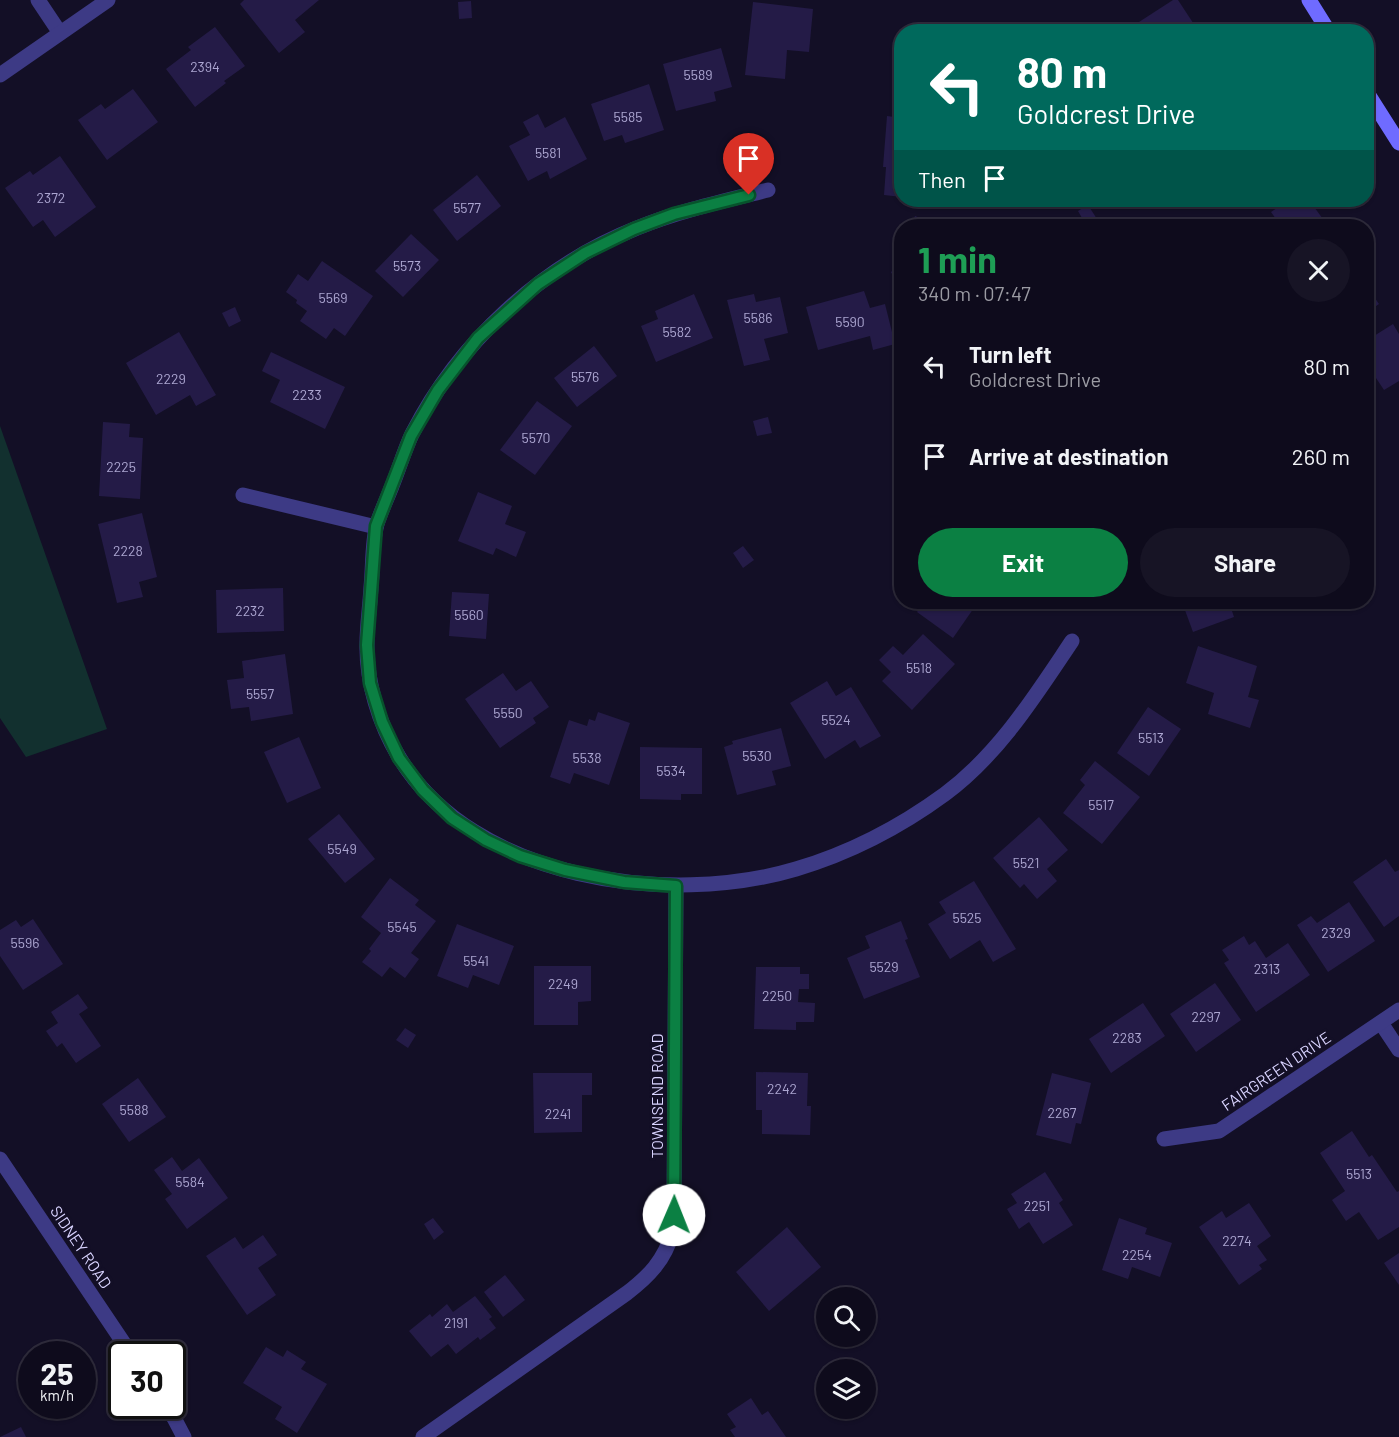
<!DOCTYPE html>
<html lang="en">
<head>
<meta charset="utf-8">
<style>
	:root { --surface:#0e0b1c; --page:#171425; --text:#f1f3f6; --muted:#9b9ba3; --line:#2e2b3b; --accent:#0b8043 }
	body { margin:0; font-family:Barlow,sans-serif; background:var(--page); color:var(--text); height:100vh; display:flex; flex-direction:column; font-size:22px; white-space:nowrap }
	* { box-sizing:border-box; margin:0 }
	p { font-size:20px; color:var(--muted) }
	.icon { flex:none; width:33px; height:33px; fill:none; stroke:currentColor; stroke-width:2; stroke-linecap:round; stroke-linejoin:round }
	.map { position:relative; flex:1; overflow:hidden }
	.drawer { position:absolute; left:894px; top:219px; width:480px; height:390px; display:flex; flex-direction:column; background:var(--surface); border-radius:24px; box-shadow:0 2px 4px #0004,0 0 0 2px var(--line) }
	.drawer>* { flex:none }
	.banner { position:absolute; left:894px; top:24px; width:480px; height:183px; border-radius:24px; box-shadow:0 2px 4px #0004,0 0 0 2px var(--line); background:#00695c; color:#fff; overflow:hidden }
	.controls { position:absolute; left:816px; top:1287px; display:grid; gap:12px }
	.controls a { display:grid; place-items:center; width:60px; height:60px; border-radius:50%; background:var(--surface); box-shadow:0 2px 4px #0004,0 0 0 2px var(--line); font-size:30px }
	.speed { position:absolute; left:18px; top:1341px; display:flex; gap:12px; font-size:30px; font-weight:700; text-align:center }
	.speed>* { display:grid; place-content:center; width:78px; height:78px; border-radius:50%; background:var(--surface); box-shadow:0 2px 4px #0004,0 0 0 2px var(--line); line-height:1 }
	.speed small { font-size:15px; font-weight:400 }
	.speed .limit { border:3px solid #111; border-radius:9px; background:#fff; color:#111 }
	.pin { position:absolute; display:grid; place-items:center; width:51px; height:51px; color:#fff; margin:-62px -26px; border-radius:50% 50% 50% 0; rotate:-45deg; box-shadow:0 0 6px #0007 }
	.pin .icon { rotate:45deg }
	.me { position:absolute; width:66px; margin:-33px; rotate:1deg; stroke-linejoin:round; filter:drop-shadow(0 0 4px #0008) }
	.turn { display:flex; align-items:center; gap:21px; height:126px; padding:0 24px; font-size:27px }
	.turn .icon { width:78px; height:78px; stroke-width:2.5 }
	.turn b { display:block; font-size:42px; line-height:51px }
	.then { display:flex; align-items:center; height:57px; padding:0 24px; background:#0003; gap:12px; font-size:22px }
	.round { display:grid; place-items:center; flex:none; width:63px; height:63px; border-radius:32px; background:var(--page) }
	.overview { display:flex; align-items:center; justify-content:space-between; height:102px; padding:0 24px }
	h1 { font-size:36px; font-weight:700; line-height:45px; color:#1e9e55 }
	.button { display:flex; gap:12px; margin-top:auto; padding:12px 24px }
	.button a { flex:1; height:69px; border-radius:36px; background:var(--accent); color:#fff; font-size:24px; font-weight:700; line-height:69px; text-align:center }
	.button a+a { background:var(--page); color:var(--text) }
	ul { padding:0; list-style:none }
	li { display:flex; align-items:center; gap:18px; height:90px; padding:0 24px }
	li div { flex:1 }
	li b { display:block; font-size:22px }
	li em { font-style:normal }
	.map>svg:first-child { display:block }
	.green { fill:#12302f }
	.building { fill:#241b47 }
	.lines { fill:none; stroke-linecap:round; stroke-linejoin:round }
	.street { stroke:#3d3a85; stroke-width:15 }
	.secondary { stroke:#6f6bff; stroke-width:15 }
	.route-casing { stroke:#07532c; stroke-width:15 }
	.route { stroke:#0b8043; stroke-width:10 }
	.labels { text-anchor:middle; stroke-width:6; stroke-linejoin:round; paint-order:stroke }
	.number-label { font-size:14px; fill:#aca6d1 }
	.street-label { font-size:16px; fill:#d9d4ff; stroke:#130f26 }
</style>
</head>
<body>
<div class="map">
<svg width="1399" height="1437" viewBox="0 0 1399 1437">
	<rect width="100%" height="100%" fill="#130f26"/>
	<polygon class="green" points="0,426 107,729 26,757 0,718"/>
	<g class="building">
		<polygon points="244,0 319,0 295,20 305,32 279,53 240,4"/>
		<polygon points="1173,0 1178,0 1199,32 1145,32 1139,22"/>
		<polygon points="471,1 472,18 459,19 458,2"/>
		<polygon points="753,2 813,9 809,52 787,50 785,79 745,75"/>
		<polygon points="215,27 245,66 224,81 226,83 195,107 166,69 191,50 188,47"/>
		<polygon points="721,48 732,87 714,92 716,101 676,111 663,64"/>
		<polygon points="649,84 664,130 625,143 622,135 604,141 591,104"/>
		<polygon points="133,89 158,122 107,160 78,120 101,104 105,109"/>
		<polygon points="538,114 545,128 565,117 587,159 550,179 547,171 528,181 509,146 530,135 523,122"/>
		<polygon points="887,116 902,118 902,197 884,195 886,167 883,167"/>
		<polygon points="60,156 96,207 55,237 43,220 33,227 5,188 30,171 33,175"/>
		<polygon points="477,175 501,206 457,241 433,210"/>
		<polygon points="1289,200 1309,200 1328,226 1281,226 1271,212"/>
		<polygon points="1088,205 1097,219 1086,225 1078,211"/>
		<polygon points="915,216 941,226 911,226"/>
		<polygon points="411,234 439,260 403,297 375,271"/>
		<polygon points="901,249 902,249 902,295 894,292 900,277 891,273"/>
		<polygon points="322,261 373,296 345,336 334,328 326,339 300,321 307,311 296,303 297,300 286,292 298,274 308,281"/>
		<polygon points="1366,285 1379,304 1366,313"/>
		<polygon points="864,291 870,308 885,304 895,344 873,350 870,336 818,350 806,307"/>
		<polygon points="694,294 713,338 656,362 641,326 658,319 655,311"/>
		<polygon points="754,294 756,302 780,297 788,333 764,339 770,360 744,366 727,300"/>
		<polygon points="235,307 241,321 229,327 222,313"/>
		<polygon points="1393,324 1399,334 1399,381 1384,390 1366,363 1366,341"/>
		<polygon points="179,332 216,395 196,406 190,395 156,415 126,363"/>
		<polygon points="594,346 617,376 577,407 554,378"/>
		<polygon points="271,352 345,387 325,429 270,402 280,380 262,371"/>
		<polygon points="537,401 572,426 535,475 500,450"/>
		<polygon points="768,417 772,433 757,436 753,421"/>
		<polygon points="103,422 130,424 129,437 143,438 140,499 99,496"/>
		<polygon points="478,492 512,506 505,524 526,532 516,557 496,548 493,555 458,541"/>
		<polygon points="142,513 157,577 139,582 143,597 117,603 98,524"/>
		<polygon points="743,546 754,560 743,568 733,553"/>
		<polygon points="283,588 284,631 217,633 216,590"/>
		<polygon points="452,592 489,594 486,639 449,636"/>
		<polygon points="924,602 978,602 953,638 917,612"/>
		<polygon points="1182,602 1229,602 1234,617 1193,632"/>
		<polygon points="923,634 955,664 912,710 882,681 891,672 879,660 893,646 903,655"/>
		<polygon points="1198,646 1257,666 1248,697 1259,700 1250,728 1208,714 1214,693 1186,683"/>
		<polygon points="285,654 293,714 251,721 249,707 231,709 227,680 244,678 242,661"/>
		<polygon points="503,673 516,691 531,681 549,707 533,718 536,723 500,748 465,699"/>
		<polygon points="827,681 836,696 851,687 881,736 860,748 855,740 825,759 790,703"/>
		<polygon points="1148,707 1181,729 1149,776 1117,753"/>
		<polygon points="598,712 630,723 609,785 574,773 570,784 550,777 569,720 587,726 589,719 595,721"/>
		<polygon points="781,728 791,766 772,771 776,785 737,795 724,747 733,744 732,741"/>
		<polygon points="299,737 321,788 287,803 264,752"/>
		<polygon points="640,747 702,748 702,794 681,794 681,800 640,799"/>
		<polygon points="1095,761 1140,797 1102,844 1063,813 1085,785 1080,780"/>
		<polygon points="339,814 375,859 345,883 308,839"/>
		<polygon points="1039,817 1068,850 1047,869 1057,881 1037,899 1024,884 1020,888 993,858"/>
		<polygon points="1386,859 1395,872 1399,870 1399,916 1384,927 1353,882"/>
		<polygon points="390,878 419,900 415,905 436,921 411,953 419,959 405,978 390,967 382,977 362,962 371,951 369,949 381,933 361,917"/>
		<polygon points="974,881 1016,949 993,962 980,940 950,959 928,924 946,913 939,902"/>
		<polygon points="1349,902 1375,941 1328,972 1297,925 1311,916 1317,923"/>
		<polygon points="33,919 63,964 23,990 0,956 0,930 16,920 21,927"/>
		<polygon points="901,921 908,939 905,940 920,977 864,999 847,958 870,948 865,936"/>
		<polygon points="457,924 514,946 499,985 473,975 468,988 437,976"/>
		<polygon points="1244,936 1249,945 1255,941 1266,958 1288,943 1310,975 1256,1012 1224,963 1229,960 1222,950"/>
		<polygon points="534,966 591,966 591,1001 578,1002 578,1025 534,1025"/>
		<polygon points="756,967 800,967 800,974 809,974 809,989 799,989 798,1002 815,1003 814,1022 796,1022 796,1030 754,1029"/>
		<polygon points="1215,983 1241,1020 1196,1052 1170,1014"/>
		<polygon points="78,994 88,1008 79,1014 101,1046 76,1063 62,1043 57,1047 46,1031 58,1023 51,1012"/>
		<polygon points="1143,1003 1165,1036 1111,1073 1089,1039"/>
		<polygon points="405,1028 416,1035 408,1048 396,1040"/>
		<polygon points="756,1072 808,1073 807,1106 811,1106 810,1135 762,1134 762,1110 756,1110"/>
		<polygon points="533,1073 592,1073 592,1095 582,1095 582,1132 534,1133"/>
		<polygon points="1052,1073 1091,1083 1081,1124 1076,1123 1071,1144 1036,1135"/>
		<polygon points="138,1078 166,1117 129,1142 102,1104"/>
		<polygon points="1352,1131 1369,1157 1372,1155 1397,1192 1399,1191 1399,1227 1378,1240 1359,1212 1346,1221 1332,1200 1345,1191 1320,1153"/>
		<polygon points="172,1157 182,1171 199,1158 228,1198 187,1229 165,1199 172,1194 154,1170"/>
		<polygon points="1045,1172 1063,1200 1059,1203 1073,1225 1043,1244 1029,1222 1019,1229 1007,1209 1017,1203 1011,1194"/>
		<polygon points="1249,1203 1271,1236 1257,1246 1267,1260 1259,1265 1262,1269 1239,1285 1199,1227 1222,1211 1226,1218"/>
		<polygon points="433,1218 444,1232 434,1240 424,1224"/>
		<polygon points="1119,1218 1147,1228 1145,1234 1172,1243 1160,1277 1132,1267 1128,1279 1102,1270"/>
		<polygon points="787,1227 821,1267 769,1311 736,1272"/>
		<polygon points="263,1235 277,1255 258,1268 276,1295 247,1315 206,1256 235,1237 243,1249"/>
		<polygon points="1399,1253 1399,1285 1384,1263"/>
		<polygon points="505,1275 525,1300 503,1317 484,1292"/>
		<polygon points="475,1296 492,1317 489,1319 496,1328 480,1340 478,1337 456,1354 448,1344 431,1357 409,1331 430,1314 432,1317 447,1304 453,1312"/>
		<polygon points="266,1347 283,1357 287,1350 306,1362 301,1369 327,1384 297,1433 275,1419 282,1407 243,1383"/>
		<polygon points="751,1398 762,1415 768,1411 786,1437 735,1437 730,1430 736,1427 727,1414"/>
		<polygon points="21,1427 26,1437 0,1437"/>
	</g>
	<g class="lines">
		<g class="street">
			<polyline points="38,0 60,33"/>
			<polyline points="0,75 108,0"/>
			<path d="M768,190C724,201 679,211 637,228C542,265 458,343 412,434C404,451 399,469 392,486C387,499 381,511 377,524C372,541 373,568 371,587C370,606 367,625 367,643C366,682 379,724 399,757C473,880 669,907 796,869C850,853 900,827 945,794C999,754 1035,696 1072,641"/>
			<polyline points="243,495 376,527"/>
			<polyline points="1381,1023 1399,1050"/>
			<polyline points="1164,1139 1219,1131 1399,1010"/>
			<polyline points="0,1159 131,1354"/>
			<polyline points="166,1406 174,1418 184,1437"/>
			<path d="M423,1437L627,1293C648,1277 665,1260 672,1233C673,1228 673,1221 674,1215L676,886"/>
		</g>
		<g class="secondary">
			<polyline points="1309,0 1329,32"/>
			<polyline points="1366,91 1399,143"/>
		</g>
	</g>
	<g class="lines">
		<defs>
			<polyline id="route" points="674,1215 676,886 624,882 565,870 520,856 486,840 452,818 423,790 399,758 382,722 370,683 367,645 376,526 411,436 438,390 478,338 538,284 585,253 634,229 674,214 749,195"/>
		</defs>
		<use href="#route" class="route-casing"/>
		<use href="#route" class="route"/>
	</g>
	<g class="labels">
		<g class="number-label">
			<text x="205" y="72">2394</text>
			<text x="698" y="80">5589</text>
			<text x="628" y="122">5585</text>
			<text x="548" y="158">5581</text>
			<text x="51" y="203">2372</text>
			<text x="467" y="213">5577</text>
			<text x="407" y="271">5573</text>
			<text x="333" y="303">5569</text>
			<text x="758" y="323">5586</text>
			<text x="850" y="327">5590</text>
			<text x="677" y="337">5582</text>
			<text x="585" y="382">5576</text>
			<text x="171" y="384">2229</text>
			<text x="307" y="400">2233</text>
			<text x="536" y="443">5570</text>
			<text x="121" y="472">2225</text>
			<text x="128" y="556">2228</text>
			<text x="250" y="616">2232</text>
			<text x="469" y="620">5560</text>
			<text x="919" y="673">5518</text>
			<text x="260" y="699">5557</text>
			<text x="508" y="718">5550</text>
			<text x="836" y="725">5524</text>
			<text x="1151" y="743">5513</text>
			<text x="757" y="761">5530</text>
			<text x="587" y="763">5538</text>
			<text x="671" y="776">5534</text>
			<text x="1101" y="810">5517</text>
			<text x="342" y="854">5549</text>
			<text x="1026" y="868">5521</text>
			<text x="967" y="923">5525</text>
			<text x="402" y="932">5545</text>
			<text x="1336" y="938">2329</text>
			<text x="25" y="948">5596</text>
			<text x="476" y="966">5541</text>
			<text x="884" y="972">5529</text>
			<text x="1267" y="974">2313</text>
			<text x="563" y="989">2249</text>
			<text x="777" y="1001">2250</text>
			<text x="1206" y="1022">2297</text>
			<text x="1127" y="1043">2283</text>
			<text x="782" y="1094">2242</text>
			<text x="134" y="1115">5588</text>
			<text x="1062" y="1118">2267</text>
			<text x="558" y="1119">2241</text>
			<text x="1359" y="1179">5513</text>
			<text x="190" y="1187">5584</text>
			<text x="1037" y="1211">2251</text>
			<text x="1237" y="1246">2274</text>
			<text x="1137" y="1260">2254</text>
			<text x="456" y="1328">2191</text>
		</g>
		<g class="street-label">
			<text transform="translate(1276 1071) rotate(-34)" y="6">FAIRGREEN DRIVE</text>
			<text transform="translate(657 1096) rotate(-90)" y="6">TOWNSEND ROAD</text>
			<text transform="translate(81 1247) rotate(56)" y="6">SIDNEY ROAD</text>
		</g>
	</g>
</svg>
<div class="controls">
<a><svg class="icon" aria-label="search" viewBox="0 0 24 24"><circle cx="10" cy="10" r="6"/><path d="M15 15l6 6"/></svg></a>
<a><svg class="icon" aria-label="layers" viewBox="0 0 24 24"><path d="M12 4l9 5-9 5-9-5zM3 14l9 5 9-5"/></svg></a>
</div>
<div class="speed"><div>25<small>km/h</small></div><div class="limit">30</div></div>
<div class="pin" style="left:749px;top:195px;background:#d93025"><svg class="icon" aria-label="arrive" viewBox="0 0 24 24"><path d="M6 21V4h12l-3 4 3 4H6"/></svg></div>
<svg class="me" style="left:674px;top:1215px" viewBox="-20 -20 40 40"><circle r="19" fill="#fff"/><path d="M0-13L10 11 0 6-10 11z" fill="#0b8043"/></svg>
<div class="banner">
<div class="turn"><svg class="icon" aria-label="left" viewBox="0 0 24 24"><path d="M17 20v-9H6M10 6l-5 5 5 5"/></svg><div><b>80 m</b>Goldcrest Drive</div></div>
<div class="then">Then<svg class="icon" aria-label="arrive" viewBox="0 0 24 24"><path d="M6 21V4h12l-3 4 3 4H6"/></svg></div>
</div>
<section class="drawer">
<div class="overview"><div><h1>1 min</h1><p>340 m · 07:47</p></div><a class="round"><svg class="icon" aria-label="close" viewBox="0 0 24 24"><path d="M6 6l12 12M18 6L6 18"/></svg></a></div>
<ul>
<li><svg class="icon" aria-label="left" viewBox="0 0 24 24"><path d="M17 20v-9H6M10 6l-5 5 5 5"/></svg><div><b>Turn left</b><p>Goldcrest Drive</p></div><em>80 m</em></li>
<li><svg class="icon" aria-label="arrive" viewBox="0 0 24 24"><path d="M6 21V4h12l-3 4 3 4H6"/></svg><div><b>Arrive at destination</b></div><em>260 m</em></li>
</ul>
<div class="button"><a>Exit</a><a>Share</a></div>
</section>
</div>
</body>
</html>
